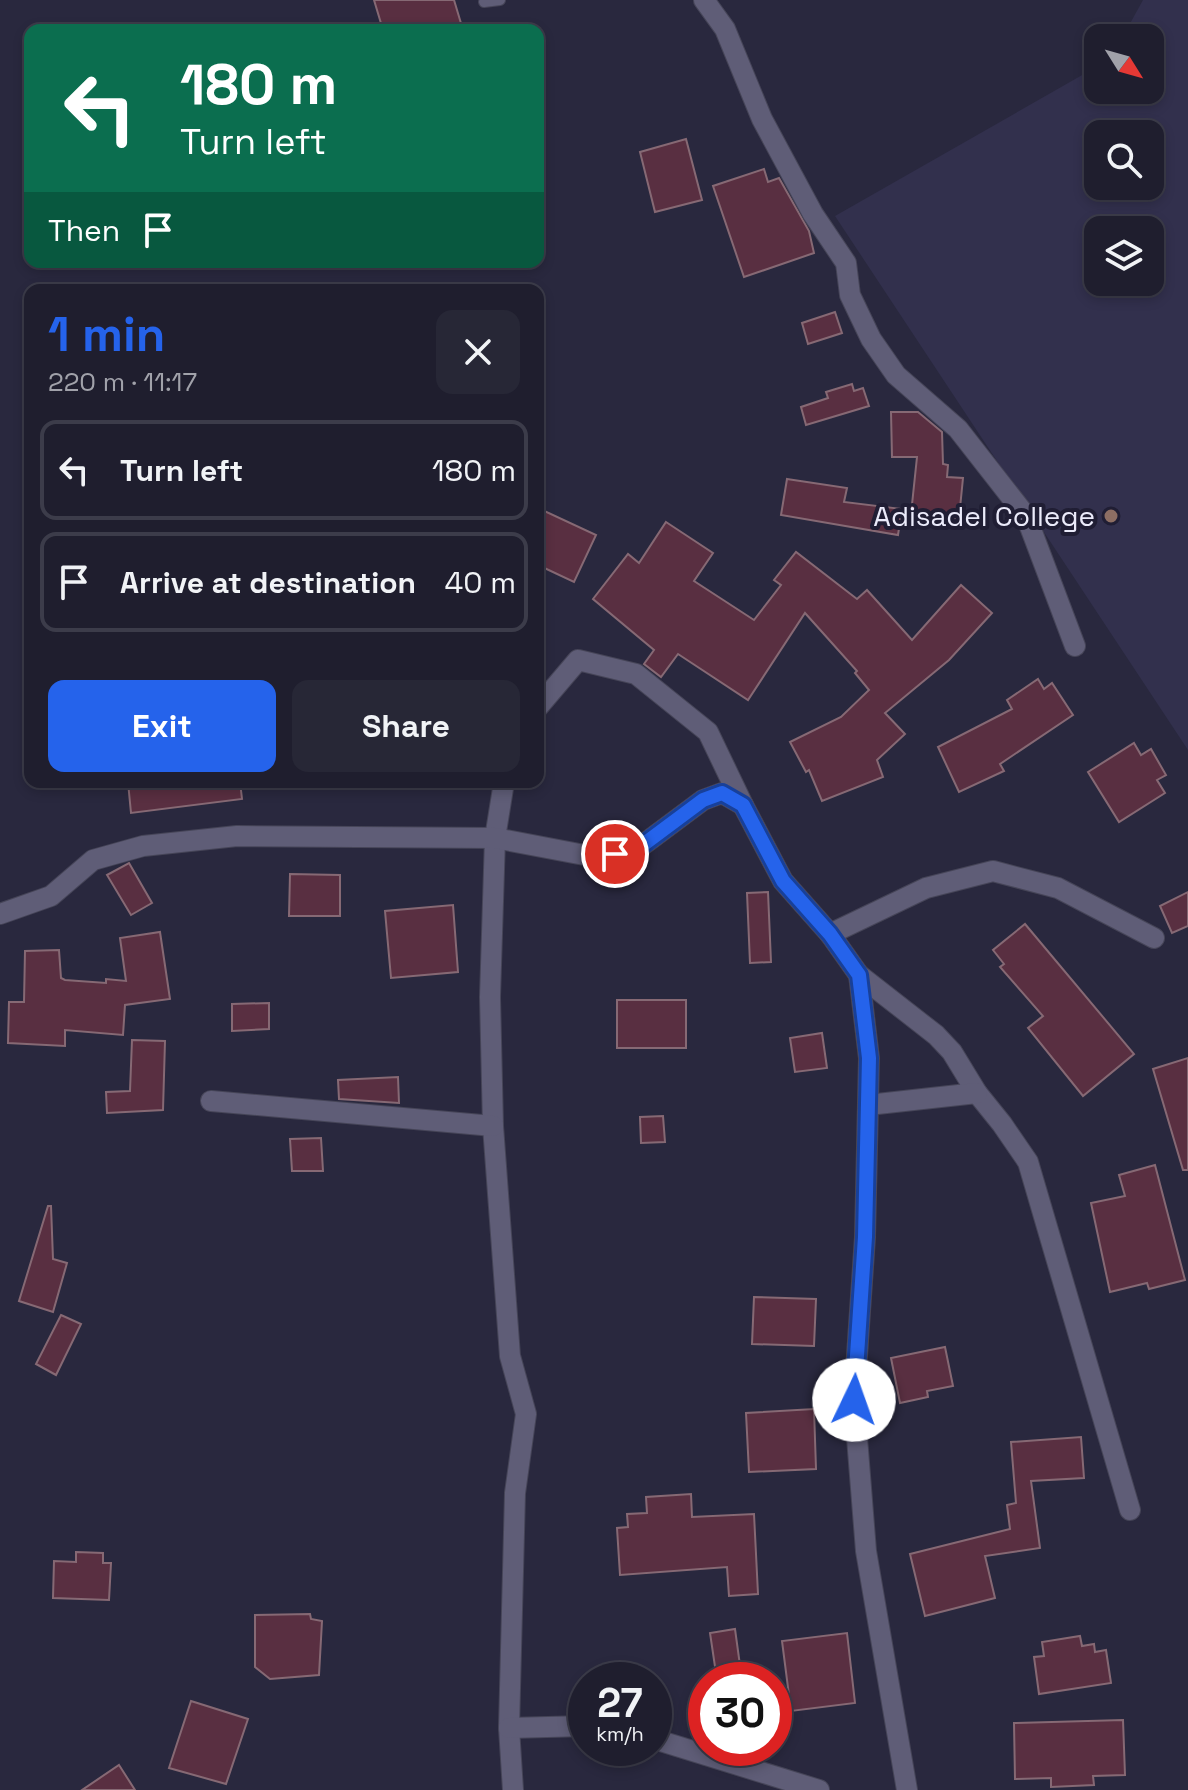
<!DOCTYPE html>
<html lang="en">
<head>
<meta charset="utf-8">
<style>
	:root { --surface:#1f1e2e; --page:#272736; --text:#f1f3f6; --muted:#a1a2aa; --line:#3c3c4a; --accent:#2563eb }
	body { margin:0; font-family:"Space Grotesk",sans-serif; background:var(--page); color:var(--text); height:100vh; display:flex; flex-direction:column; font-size:30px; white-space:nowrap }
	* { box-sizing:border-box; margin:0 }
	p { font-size:26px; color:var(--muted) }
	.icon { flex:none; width:44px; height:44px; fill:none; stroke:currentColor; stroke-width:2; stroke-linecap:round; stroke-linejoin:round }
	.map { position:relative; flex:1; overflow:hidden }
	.details { position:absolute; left:24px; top:284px; width:520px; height:504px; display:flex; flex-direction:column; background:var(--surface); border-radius:16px; box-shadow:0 4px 12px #0003,0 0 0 2px var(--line) }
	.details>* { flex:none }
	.hud { position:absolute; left:24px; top:24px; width:520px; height:244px; border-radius:16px; box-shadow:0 4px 12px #0003,0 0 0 2px var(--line); background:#0b6e4f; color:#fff; overflow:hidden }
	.needle { width:52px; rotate:127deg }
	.controls { position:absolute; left:1084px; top:24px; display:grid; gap:16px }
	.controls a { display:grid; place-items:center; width:80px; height:80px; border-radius:16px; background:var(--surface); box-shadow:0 4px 12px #0003,0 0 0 2px var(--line); font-size:40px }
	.speed { position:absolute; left:568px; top:1662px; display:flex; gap:16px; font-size:40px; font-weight:700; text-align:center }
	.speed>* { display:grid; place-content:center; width:104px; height:104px; border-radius:50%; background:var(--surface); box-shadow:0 4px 12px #0003,0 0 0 2px var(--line); line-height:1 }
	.speed small { font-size:20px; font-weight:400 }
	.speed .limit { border:12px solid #d22; background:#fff; color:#111 }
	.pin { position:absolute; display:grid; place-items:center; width:68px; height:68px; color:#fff; margin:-34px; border:4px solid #fff; border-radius:50%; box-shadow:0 2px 8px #0007 }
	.me { position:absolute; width:88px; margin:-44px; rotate:3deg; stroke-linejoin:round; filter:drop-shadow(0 0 6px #0008) }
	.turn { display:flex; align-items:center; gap:28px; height:168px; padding:0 24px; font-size:36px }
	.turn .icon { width:104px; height:104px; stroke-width:2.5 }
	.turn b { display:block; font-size:56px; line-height:68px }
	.then { display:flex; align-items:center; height:76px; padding:0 24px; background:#0003; gap:16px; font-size:30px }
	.round { display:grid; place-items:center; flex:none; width:84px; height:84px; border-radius:16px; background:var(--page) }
	.head { display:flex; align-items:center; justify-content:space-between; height:136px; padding:0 24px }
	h1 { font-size:48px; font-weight:800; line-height:60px; color:var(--accent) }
	.button { display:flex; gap:16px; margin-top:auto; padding:16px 24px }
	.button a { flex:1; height:92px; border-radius:16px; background:var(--accent); color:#fff; font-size:32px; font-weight:800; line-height:92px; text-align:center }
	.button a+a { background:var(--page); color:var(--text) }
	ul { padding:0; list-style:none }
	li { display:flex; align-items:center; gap:24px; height:100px; margin:0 16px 12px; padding:0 8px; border:4px solid var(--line); border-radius:16px }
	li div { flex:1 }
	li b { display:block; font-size:30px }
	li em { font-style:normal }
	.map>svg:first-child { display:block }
	.built { fill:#32304d; fill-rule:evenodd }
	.building { fill:#592f41; stroke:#866974; stroke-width:2 }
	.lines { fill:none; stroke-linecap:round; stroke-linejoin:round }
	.service-casing { stroke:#464558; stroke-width:12 }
	.minor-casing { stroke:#464558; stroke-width:22 }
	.service { stroke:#5f5d77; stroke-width:10 }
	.minor { stroke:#5f5d77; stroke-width:20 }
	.route-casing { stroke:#184099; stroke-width:20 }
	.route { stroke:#2563eb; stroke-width:14 }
	.education-dot { fill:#8d6e63; stroke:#201e34; stroke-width:3 }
	.labels { text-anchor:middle; stroke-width:8; stroke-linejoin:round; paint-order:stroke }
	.poi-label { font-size:28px; fill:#ebebfa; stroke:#201e34; text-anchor:end }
</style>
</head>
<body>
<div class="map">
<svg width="1188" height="1790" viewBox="0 0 1188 1790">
	<rect width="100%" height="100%" fill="#29283e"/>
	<path class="built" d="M1143,0H1188V750L835,216L1098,66V90H1150V38H1122ZM1098,134H1150V186H1098ZM1098,230H1150V282H1098Z"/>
	<g class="building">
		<polygon points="374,0 454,0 463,30 383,30"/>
		<polygon points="686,139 702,200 655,212 640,152"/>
		<polygon points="764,169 768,182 779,178 809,231 814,253 744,277 713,186"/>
		<polygon points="835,312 842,333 808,344 802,323"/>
		<polygon points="852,384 854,391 863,388 869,406 806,425 801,407 828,398 826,392"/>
		<polygon points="891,412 918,412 942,432 943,464 948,465 947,477 963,478 959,518 911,514 917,457 892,457"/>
		<polygon points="787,479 847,488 844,502 902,509 898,535 781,515"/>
		<polygon points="538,508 596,535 574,582 538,565"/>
		<polygon points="666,522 713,553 694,581 754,620 781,585 774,580 796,552 857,599 867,590 912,640 961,585 992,613 949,660 885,713 905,734 877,760 883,777 822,801 809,770 806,772 790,742 841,717 869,690 855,673 857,671 805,613 748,700 678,654 661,677 644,664 654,650 593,599 628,554 639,563"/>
		<polygon points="1038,679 1044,689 1052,683 1073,715 1000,764 1004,771 959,792 938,747 1012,709 1007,700"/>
		<polygon points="1134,743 1141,755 1151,749 1166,775 1157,780 1165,793 1119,822 1088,772"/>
		<polygon points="128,782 240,782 242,799 131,813"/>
		<polygon points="129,863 152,903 131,915 107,875"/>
		<polygon points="290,874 340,875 340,916 289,916"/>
		<polygon points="768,892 771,962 750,963 747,893"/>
		<polygon points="1188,892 1188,926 1172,933 1160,906"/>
		<polygon points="453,905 458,972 391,978 385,911"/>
		<polygon points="1025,924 1134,1054 1083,1096 1028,1028 1043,1016 1000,967 1004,964 993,950"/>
		<polygon points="160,932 170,999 125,1005 123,1035 65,1030 65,1046 8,1043 9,1002 24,1002 25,951 59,950 61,978 65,980 106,983 106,979 126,981 120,938"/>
		<rect x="617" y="1000" width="69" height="48"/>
		<polygon points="269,1003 269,1029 232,1031 232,1004"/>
		<polygon points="822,1033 827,1068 795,1072 790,1038"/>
		<polygon points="132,1040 165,1041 163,1110 107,1113 106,1092 130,1091"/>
		<polygon points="1188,1058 1188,1170 1183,1170 1153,1069"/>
		<polygon points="398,1077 399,1103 339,1099 338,1080"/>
		<polygon points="663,1116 665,1142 641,1143 640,1117"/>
		<polygon points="321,1138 323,1171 292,1171 290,1139"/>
		<polygon points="1155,1165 1185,1280 1149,1289 1147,1283 1110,1292 1091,1203 1125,1196 1119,1175"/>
		<polygon points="48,1206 51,1206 53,1259 67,1263 53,1312 19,1301"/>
		<polygon points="754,1297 816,1299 814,1346 752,1344"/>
		<polygon points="61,1315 81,1324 56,1375 36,1364"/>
		<polygon points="945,1347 953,1386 927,1391 928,1397 900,1403 891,1358"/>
		<polygon points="814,1409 816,1469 749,1472 746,1413"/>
		<polygon points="1081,1437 1084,1478 1031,1481 1040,1548 985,1556 995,1598 925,1616 910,1554 1010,1529 1007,1505 1016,1503 1011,1442"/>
		<polygon points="691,1494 692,1517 754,1514 758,1594 729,1596 727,1567 620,1575 617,1528 628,1527 627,1514 647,1513 646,1497"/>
		<polygon points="76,1552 103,1553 103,1563 111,1563 109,1600 53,1598 54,1561 76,1562"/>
		<polygon points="310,1614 311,1619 322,1621 319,1675 270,1679 255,1667 255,1615"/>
		<polygon points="735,1629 742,1680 717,1680 710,1633"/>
		<polygon points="847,1633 855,1703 791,1711 782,1641"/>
		<polygon points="1080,1636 1082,1646 1094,1644 1095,1652 1106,1650 1111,1683 1039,1694 1034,1657 1044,1656 1042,1642"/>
		<polygon points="191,1701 248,1719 226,1784 169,1768"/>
		<polygon points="1123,1720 1125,1775 1093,1776 1094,1785 1051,1787 1051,1778 1015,1779 1014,1723"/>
		<polygon points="119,1765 135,1790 82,1790"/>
	</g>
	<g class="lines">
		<defs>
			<polyline id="service" points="484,2 500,0"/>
			<g id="minor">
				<polyline points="704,0 725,29 762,119 813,214 846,263 850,295 871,339 896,375 958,429 1026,516 1075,646"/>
				<polyline points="538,707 578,660 636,674 708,732 743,805"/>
				<polyline points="504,782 495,838 490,997 493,1126 510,1356 526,1414 515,1493 509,1728 513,1790"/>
				<polyline points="0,914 51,896 93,860 143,846 237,836 495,838 595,857 636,850 703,800 722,793 743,805 783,881 830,934 859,975 936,1035 952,1052 977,1093 1002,1124 1028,1162 1130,1510"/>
				<polyline points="830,934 926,888 993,871 1058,888 1154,938"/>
				<polyline points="859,975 869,1058 865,1237 854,1400 866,1551 907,1790"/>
				<polyline points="211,1101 493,1126"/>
				<polyline points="868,1105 977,1093"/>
				<polyline points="509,1728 586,1726"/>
				<polyline points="654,1739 819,1790"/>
			</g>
		</defs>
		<use href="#service" class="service-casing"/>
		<use href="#minor" class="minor-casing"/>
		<use href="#service" class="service"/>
		<use href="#minor" class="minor"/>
	</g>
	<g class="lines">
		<defs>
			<polyline id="route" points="615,854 636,850 703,800 722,793 743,805 783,881 830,934 859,975 869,1058 865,1237 854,1400"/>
		</defs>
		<use href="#route" class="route-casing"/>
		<use href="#route" class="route"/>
	</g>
	<circle class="education-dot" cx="1111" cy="516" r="8"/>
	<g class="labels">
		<g class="poi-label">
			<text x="1095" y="526">Adisadel College</text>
		</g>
	</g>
</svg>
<div class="controls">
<a><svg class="needle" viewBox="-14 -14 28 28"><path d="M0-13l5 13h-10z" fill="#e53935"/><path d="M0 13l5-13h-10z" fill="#a1a2aa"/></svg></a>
<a><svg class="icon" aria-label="search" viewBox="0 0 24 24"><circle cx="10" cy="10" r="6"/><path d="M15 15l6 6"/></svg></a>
<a><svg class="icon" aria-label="layers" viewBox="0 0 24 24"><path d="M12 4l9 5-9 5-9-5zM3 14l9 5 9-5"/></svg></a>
</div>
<div class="speed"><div>27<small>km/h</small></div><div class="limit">30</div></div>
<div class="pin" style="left:615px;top:854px;background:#d93025"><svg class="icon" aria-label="arrive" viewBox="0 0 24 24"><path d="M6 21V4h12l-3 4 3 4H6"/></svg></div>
<svg class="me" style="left:854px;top:1400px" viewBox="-20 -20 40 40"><circle r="19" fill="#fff"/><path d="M0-13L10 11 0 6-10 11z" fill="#2563eb"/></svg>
<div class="hud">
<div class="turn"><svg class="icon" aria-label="left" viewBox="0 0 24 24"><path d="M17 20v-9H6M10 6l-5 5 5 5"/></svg><div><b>180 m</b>Turn left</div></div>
<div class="then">Then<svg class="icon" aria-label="arrive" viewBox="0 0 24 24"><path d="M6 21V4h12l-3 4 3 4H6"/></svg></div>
</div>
<section class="details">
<div class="head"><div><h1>1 min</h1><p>220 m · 11:17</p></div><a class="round"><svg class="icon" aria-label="close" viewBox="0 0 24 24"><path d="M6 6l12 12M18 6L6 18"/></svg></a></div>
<ul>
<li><svg class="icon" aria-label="left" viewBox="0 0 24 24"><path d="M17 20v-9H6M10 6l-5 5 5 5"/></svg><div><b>Turn left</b></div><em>180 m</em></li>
<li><svg class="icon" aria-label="arrive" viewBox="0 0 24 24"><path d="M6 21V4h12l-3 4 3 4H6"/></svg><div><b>Arrive at destination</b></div><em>40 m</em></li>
</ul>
<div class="button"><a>Exit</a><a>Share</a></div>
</section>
</div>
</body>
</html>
